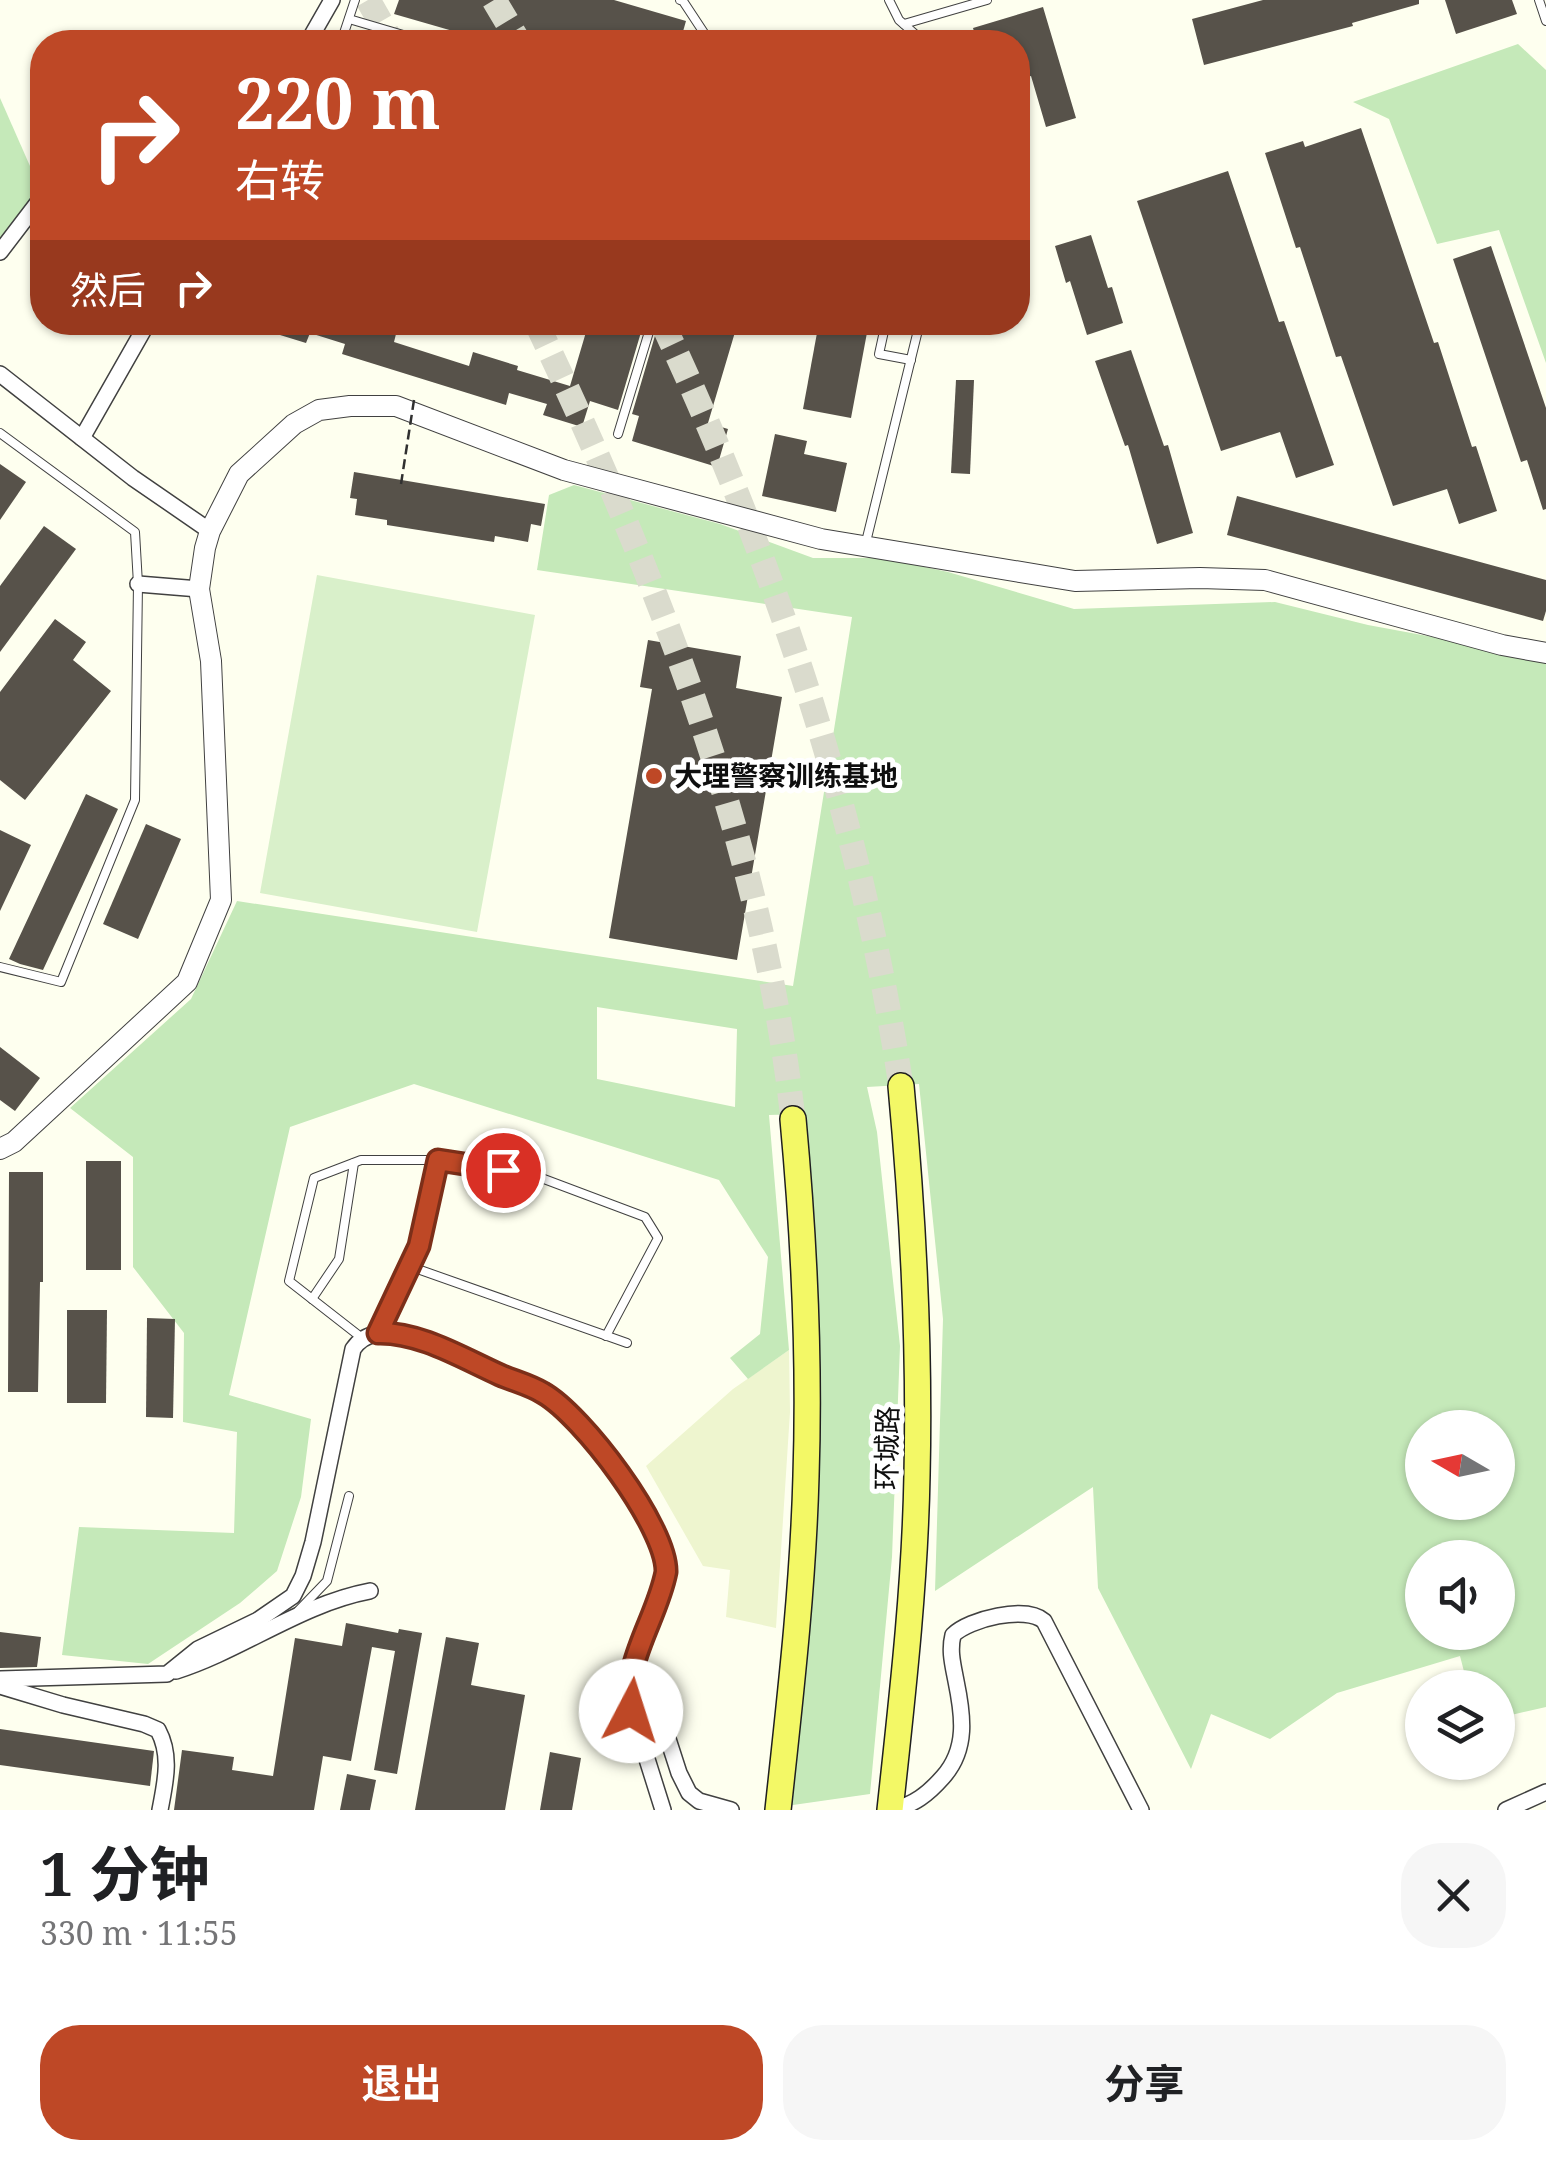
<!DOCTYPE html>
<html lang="zh">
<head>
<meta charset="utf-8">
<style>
	:root { --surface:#fff; --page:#f6f6f6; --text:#202124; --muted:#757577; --accent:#be4826 }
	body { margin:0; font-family:"Noto Serif","Noto Sans SC",serif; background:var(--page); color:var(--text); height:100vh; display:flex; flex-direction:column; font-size:38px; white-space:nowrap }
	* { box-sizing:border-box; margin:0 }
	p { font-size:32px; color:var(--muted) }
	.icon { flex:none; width:55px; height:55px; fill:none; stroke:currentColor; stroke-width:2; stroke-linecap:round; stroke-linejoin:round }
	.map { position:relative; height:1810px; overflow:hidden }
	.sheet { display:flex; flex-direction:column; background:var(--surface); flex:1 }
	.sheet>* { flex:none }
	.banner { position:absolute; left:30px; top:30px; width:1000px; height:305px; border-radius:40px; box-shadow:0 2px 8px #0004; background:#be4826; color:#fff; overflow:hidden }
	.needle { width:65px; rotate:279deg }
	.controls { position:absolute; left:1405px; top:1410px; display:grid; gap:20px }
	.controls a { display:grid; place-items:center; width:110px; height:110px; border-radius:50%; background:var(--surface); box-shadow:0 2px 8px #0004; font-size:50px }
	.pin { position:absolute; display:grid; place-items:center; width:85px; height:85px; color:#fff; margin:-42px; border:5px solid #fff; border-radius:50%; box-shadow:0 2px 10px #0007 }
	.me { position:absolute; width:110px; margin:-55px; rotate:5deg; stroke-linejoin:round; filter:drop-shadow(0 0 8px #0008) }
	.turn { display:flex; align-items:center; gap:35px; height:210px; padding:0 40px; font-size:45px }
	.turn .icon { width:130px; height:130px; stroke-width:2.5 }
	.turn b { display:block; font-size:70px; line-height:85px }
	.then { display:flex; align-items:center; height:95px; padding:0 40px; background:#0003; gap:20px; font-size:38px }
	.round { display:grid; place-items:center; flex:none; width:105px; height:105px; border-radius:40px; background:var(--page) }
	.summary { display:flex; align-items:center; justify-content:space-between; height:170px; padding:0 40px }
	h1 { font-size:60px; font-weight:700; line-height:75px }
	.primary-button { display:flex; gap:20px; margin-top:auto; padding:20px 40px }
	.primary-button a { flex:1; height:115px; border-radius:40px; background:var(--accent); color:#fff; font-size:40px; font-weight:700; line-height:115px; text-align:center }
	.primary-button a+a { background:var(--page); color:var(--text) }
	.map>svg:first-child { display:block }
	.farmland { fill:#eef5cf }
	.green { fill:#c5e9b9; fill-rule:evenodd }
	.pitch { fill:#d9f0ca }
	.building { fill:#57524a }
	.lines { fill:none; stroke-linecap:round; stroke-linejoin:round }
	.primary-tunnel { stroke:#dadbcd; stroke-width:25; stroke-dasharray:25 12; stroke-linecap:butt }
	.service-casing { stroke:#414141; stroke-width:10 }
	.minor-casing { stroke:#414141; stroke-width:18 }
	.tertiary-casing { stroke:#414141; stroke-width:22 }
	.primary-casing { stroke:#1f1f1f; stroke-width:28 }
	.service { stroke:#fff; stroke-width:8 }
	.minor { stroke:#fff; stroke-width:15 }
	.tertiary { stroke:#fff; stroke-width:20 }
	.primary { stroke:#f3f866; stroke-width:25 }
	.path-bridge { stroke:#303030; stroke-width:2.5; stroke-dasharray:10 5; stroke-linecap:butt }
	.route-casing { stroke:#7c2f19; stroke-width:25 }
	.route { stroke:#be4826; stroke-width:18 }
	.poi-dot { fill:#be4826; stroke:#fff; stroke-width:4 }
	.labels { text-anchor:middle; stroke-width:10; stroke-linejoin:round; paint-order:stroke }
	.poi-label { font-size:28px; font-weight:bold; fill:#0e0e0e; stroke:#fff; text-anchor:start }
	.street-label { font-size:28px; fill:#0e0e0e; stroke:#fff }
</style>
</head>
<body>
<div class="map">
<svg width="1546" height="1810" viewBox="0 0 1546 1810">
	<rect width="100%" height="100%" fill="#feffef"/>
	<polygon class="farmland" points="789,1350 790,1412 776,1628 726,1617 730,1570 703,1566 646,1466 733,1389"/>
	<g class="green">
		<polygon points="1518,44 1546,70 1546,363 1499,230 1437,244 1389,119 1353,102"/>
		<polygon points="0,98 41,191 0,243"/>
		<path d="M574,485L720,524L813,558H883L948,572L1074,609L1275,602L1368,625L1546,658V1707L1498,1718V1688L1468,1687L1460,1656L1337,1693L1270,1739L1211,1714L1191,1769L1098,1588L1093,1487L935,1591L943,1319L919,1084L867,1087L877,1132L900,1346L892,1557L870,1794L786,1806L804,1114L769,1115L789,1350L748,1379L730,1358L760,1334L768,1257L719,1180L414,1084L290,1127L229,1395L311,1419L301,1497L277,1571L240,1603L148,1664L62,1655L79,1527L234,1533L237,1432L183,1422L184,1333L133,1267V1157L70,1108L191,999L237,901L793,986L852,617L537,570L549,495ZM597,1007L737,1029L735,1107L597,1079ZM1422,1428H1498V1502H1422ZM1422,1558H1498V1632H1422Z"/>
	</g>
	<polygon class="pitch" points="317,575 535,615 477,932 260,893"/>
	<g class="building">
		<polygon points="399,0 614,0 686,21 680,42 491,42 394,14"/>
		<polygon points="1263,0 1419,0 1419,4 1352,23 1353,26 1204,65 1192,19"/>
		<polygon points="1445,0 1512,0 1517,14 1456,34"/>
		<polygon points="1043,7 1076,118 1046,127 1031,76 1018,80 1018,42 977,42 973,28"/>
		<polygon points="1361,128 1434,343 1438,342 1472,447 1476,446 1497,511 1459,524 1447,489 1393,506 1341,356 1336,357 1300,247 1296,248 1265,153 1303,141 1305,147"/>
		<polygon points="1228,171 1279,322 1284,321 1334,465 1296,478 1280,432 1221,451 1137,201"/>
		<polygon points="1091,235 1108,288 1112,287 1123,323 1087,335 1070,281 1066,283 1055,246"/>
		<polygon points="1491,246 1546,408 1546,509 1543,510 1527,460 1521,462 1453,259"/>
		<polygon points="251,322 386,322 398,326 394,342 469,366 473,352 518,366 517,370 570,386 589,322 644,322 618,410 590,401 582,427 543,415 547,404 509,393 506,405 342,354 345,344 310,333 306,343 251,326"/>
		<polygon points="659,322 738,322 708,423 728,429 717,467 632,441 639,416 632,414"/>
		<polygon points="819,322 869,322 851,418 803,409"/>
		<polygon points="1131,350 1164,446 1168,445 1193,533 1157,544 1128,445 1125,446 1095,361"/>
		<polygon points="956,380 974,380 970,474 951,473"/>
		<polygon points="775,434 807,441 804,454 847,463 836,512 762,496"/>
		<polygon points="0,464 26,482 0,520"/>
		<polygon points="354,472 545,504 541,526 531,524 528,542 495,536 494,542 387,525 387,520 355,515 357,499 350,498"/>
		<polygon points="1237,496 1546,580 1546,611 1543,621 1227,535"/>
		<polygon points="44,526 76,549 0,652 0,586"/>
		<polygon points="55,619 86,642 73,660 111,691 25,800 0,780 0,692"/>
		<polygon points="648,640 741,656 736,688 782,697 737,960 609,938 652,689 640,687"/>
		<polygon points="86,794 118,809 43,970 20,964 9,959"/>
		<polygon points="146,824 181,839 138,939 103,924"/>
		<polygon points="0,830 31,845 0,911"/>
		<polygon points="0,1047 40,1078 15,1111 0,1100"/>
		<rect x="86" y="1161" width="35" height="109"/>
		<polygon points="9,1172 43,1172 43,1282 40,1282 38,1392 8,1392"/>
		<polygon points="67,1310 107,1310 106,1403 67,1403"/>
		<polygon points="147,1318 175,1319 173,1418 146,1417"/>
		<polygon points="346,1623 398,1633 399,1629 422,1633 397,1774 374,1770 395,1651 372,1647 351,1761 323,1756 314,1810 174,1810 182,1750 234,1757 232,1770 273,1776 295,1638 342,1646"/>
		<polygon points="0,1632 41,1637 37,1667 0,1668"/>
		<polygon points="446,1637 479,1643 471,1685 525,1695 505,1810 415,1810"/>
		<polygon points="0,1729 154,1751 150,1786 0,1765"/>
		<polygon points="550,1752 581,1758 572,1810 540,1810"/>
		<polygon points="347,1774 376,1780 370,1810 340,1810"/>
	</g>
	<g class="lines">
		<g class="primary-tunnel">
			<polyline points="368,0 392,42"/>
			<polyline points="494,0 519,42"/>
			<path d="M536,322C655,573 762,841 793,1119"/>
			<path d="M662,322C776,564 861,822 901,1086"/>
		</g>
		<defs>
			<g id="service">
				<polyline points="680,0 683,1 708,39 706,42"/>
				<polyline points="889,0 899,20 924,42"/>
				<polyline points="1539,0 1546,21"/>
				<polyline points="349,19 427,42"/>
				<polyline points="904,24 987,0"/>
				<polyline points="341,42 355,0"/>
				<polyline points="886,322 879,354 911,360"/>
				<polyline points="0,433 135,532 138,584 135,800 61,982 0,967"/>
				<polyline points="618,434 652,322"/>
				<polyline points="865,546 920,322"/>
				<polyline points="409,1266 627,1343"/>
				<polyline points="312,1299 339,1259 354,1163"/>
				<polyline points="378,1333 419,1246 438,1160"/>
				<polyline points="362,1338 289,1281 314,1178 361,1160 438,1160 536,1176 645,1217 658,1238 606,1336"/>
				<polyline points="298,1611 327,1581 349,1496"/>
			</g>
			<g id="minor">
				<polyline points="308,42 332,0"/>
				<polyline points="0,252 42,197"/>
				<polyline points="0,374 133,478 210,531"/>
				<polyline points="82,438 148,322"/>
				<polyline points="138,584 199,589"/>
				<path d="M176,1671C242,1650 301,1604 370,1591"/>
				<path d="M0,1679L167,1674L198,1649L258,1620L293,1596L303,1576L313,1542L353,1349C365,1331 384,1332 403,1335C438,1347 471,1362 504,1377C518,1382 535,1387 547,1395C586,1423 666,1524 666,1572L637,1654L631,1683L629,1702L663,1810"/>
				<path d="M0,1686L63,1705L144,1724L158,1730C172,1756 165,1783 160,1810"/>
				<polyline points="633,1714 668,1739 679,1773 689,1793 699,1801 731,1810"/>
				<path d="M892,1810C914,1805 928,1794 943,1777C968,1749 963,1715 956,1681C953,1665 949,1651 953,1635C969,1619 1026,1605 1044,1621L1141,1810"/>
				<polyline points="1506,1810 1546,1792"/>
			</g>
			<polyline id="tertiary" points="0,1149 14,1142 187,982 221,900 211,661 199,589 205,548 210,531 239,474 294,424 319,410 350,406 396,406 564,470 821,539 1075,581 1200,578 1265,580 1502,645 1546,653"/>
			<g id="primary">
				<path d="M778,1810C790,1699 803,1588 806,1476C810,1357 804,1238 793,1119"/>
				<path d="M890,1810C902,1699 915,1587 917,1475C920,1345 913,1215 901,1086"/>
			</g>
		</defs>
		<use href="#service" class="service-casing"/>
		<use href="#minor" class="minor-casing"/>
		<use href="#tertiary" class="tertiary-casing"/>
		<use href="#primary" class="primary-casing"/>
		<use href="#service" class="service"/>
		<use href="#minor" class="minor"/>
		<use href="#tertiary" class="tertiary"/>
		<use href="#primary" class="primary"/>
		<polyline class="path-bridge" points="401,484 414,400"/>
	</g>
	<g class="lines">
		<defs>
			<path id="route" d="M503,1170L438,1160L419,1246L378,1333C420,1332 462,1358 500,1375C514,1381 530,1385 543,1393C582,1415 667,1527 666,1572C657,1619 622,1662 631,1711"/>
		</defs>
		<use href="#route" class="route-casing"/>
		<use href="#route" class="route"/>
	</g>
	<circle class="poi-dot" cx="654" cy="776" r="10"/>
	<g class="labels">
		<g class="poi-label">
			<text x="674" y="786">大理警察训练基地</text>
		</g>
		<g class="street-label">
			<text transform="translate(887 1448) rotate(-89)" y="10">环城路</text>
		</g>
	</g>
</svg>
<div class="controls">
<a><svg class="needle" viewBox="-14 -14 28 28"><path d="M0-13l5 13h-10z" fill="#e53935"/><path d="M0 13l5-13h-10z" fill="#757577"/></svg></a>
<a><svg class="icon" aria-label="sound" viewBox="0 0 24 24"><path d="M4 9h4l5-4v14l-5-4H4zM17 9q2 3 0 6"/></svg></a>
<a><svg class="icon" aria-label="layers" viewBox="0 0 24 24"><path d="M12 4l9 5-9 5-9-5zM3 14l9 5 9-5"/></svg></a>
</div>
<div class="pin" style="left:503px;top:1170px;background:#d93025"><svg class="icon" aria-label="arrive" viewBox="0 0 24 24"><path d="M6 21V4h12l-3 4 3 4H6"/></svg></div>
<svg class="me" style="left:631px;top:1711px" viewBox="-20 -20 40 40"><circle r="19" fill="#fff"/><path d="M0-13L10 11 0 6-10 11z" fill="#be4826"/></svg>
<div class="banner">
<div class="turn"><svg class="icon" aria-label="right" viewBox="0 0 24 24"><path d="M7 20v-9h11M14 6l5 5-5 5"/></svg><div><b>220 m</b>右转</div></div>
<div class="then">然后<svg class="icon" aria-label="right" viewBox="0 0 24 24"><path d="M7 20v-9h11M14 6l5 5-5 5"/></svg></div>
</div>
</div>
<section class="sheet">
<div class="summary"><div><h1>1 分钟</h1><p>330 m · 11:55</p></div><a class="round"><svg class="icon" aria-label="close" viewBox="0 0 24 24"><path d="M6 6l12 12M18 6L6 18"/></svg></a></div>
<div class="primary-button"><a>退出</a><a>分享</a></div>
</section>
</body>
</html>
